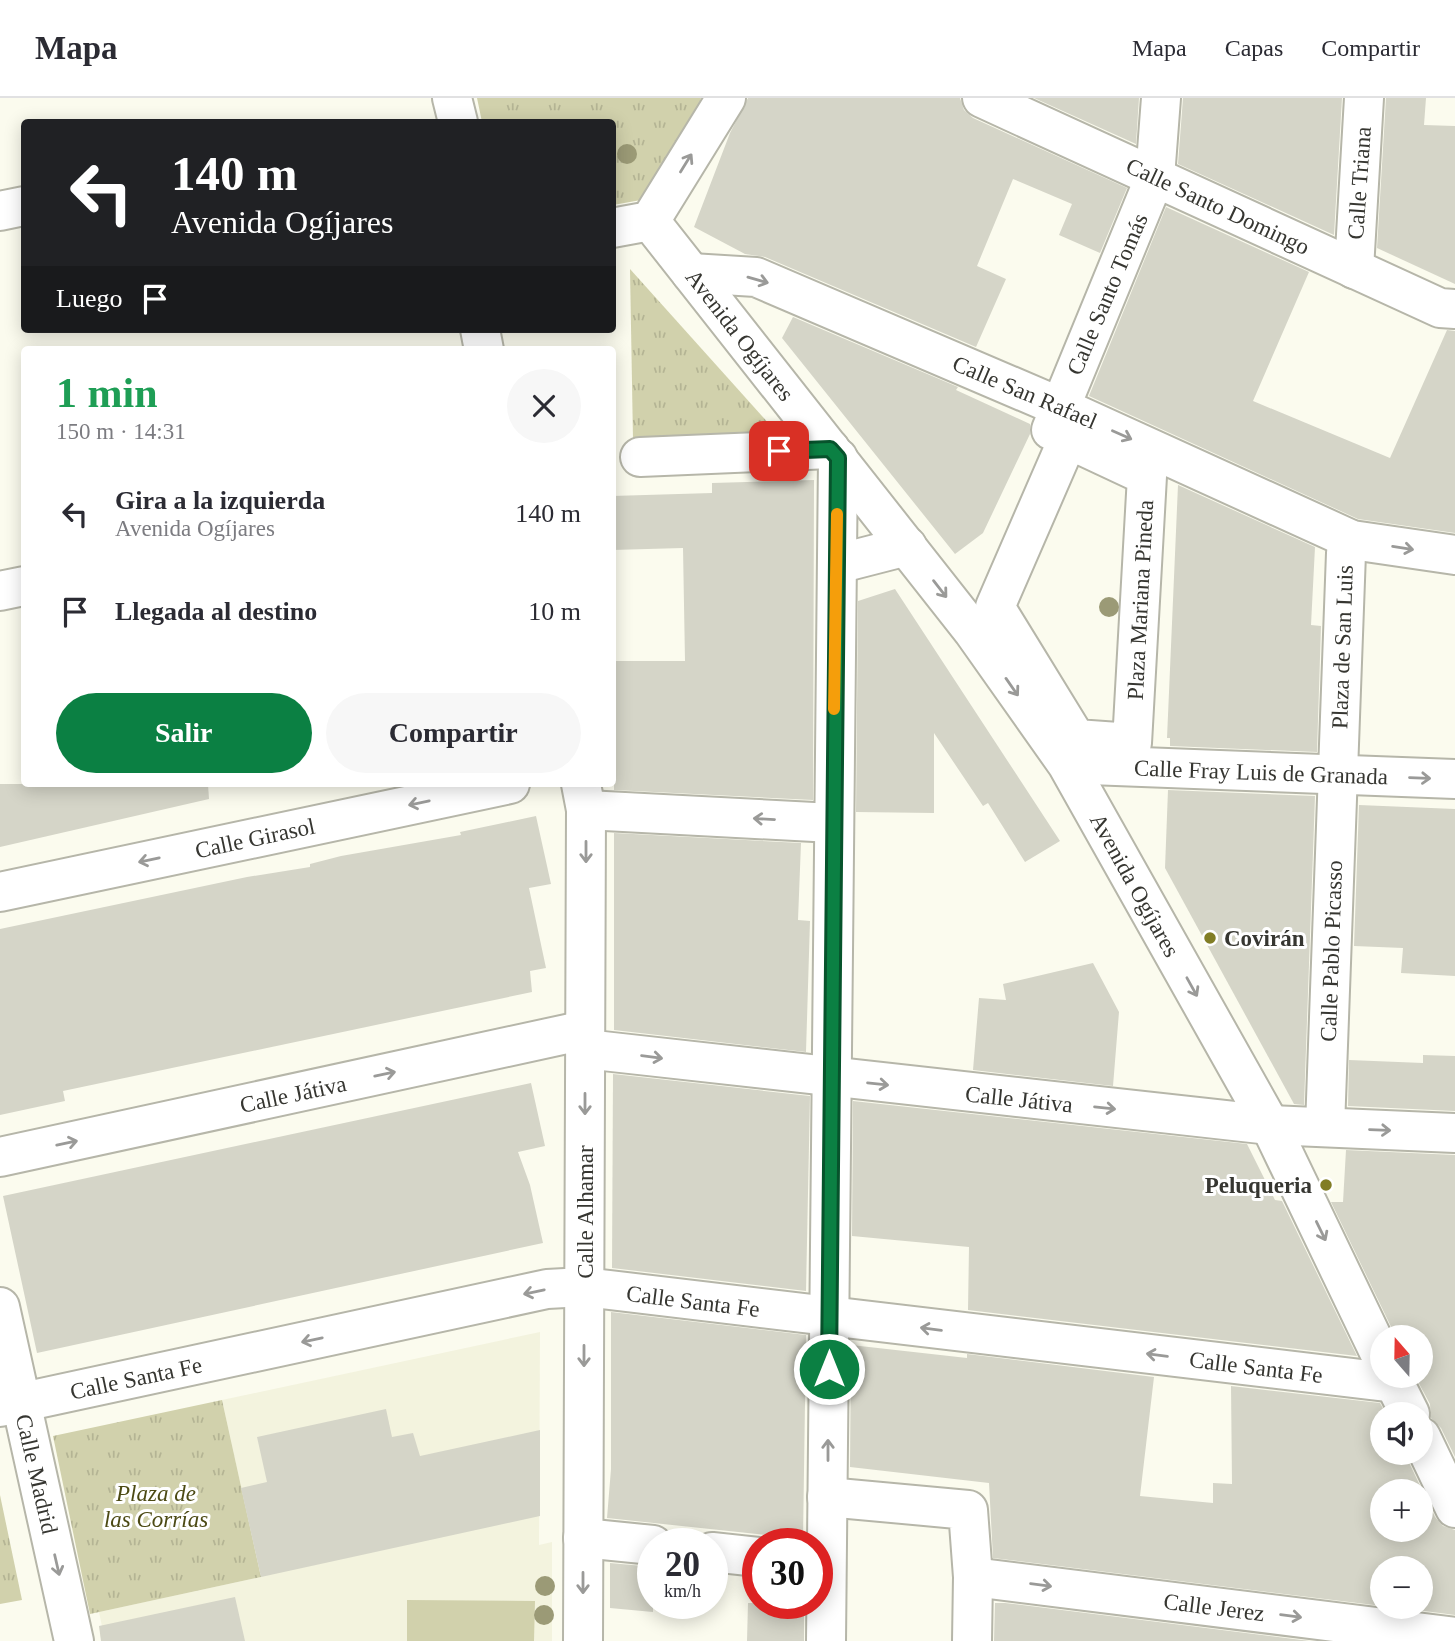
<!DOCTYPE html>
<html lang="es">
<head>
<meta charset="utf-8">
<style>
	:root { --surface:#fff; --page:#f7f7f7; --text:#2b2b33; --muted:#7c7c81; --line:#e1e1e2; --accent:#0b8043 }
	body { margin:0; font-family:"Times New Roman",serif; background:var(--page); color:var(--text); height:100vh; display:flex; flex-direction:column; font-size:26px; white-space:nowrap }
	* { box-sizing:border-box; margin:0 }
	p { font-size:23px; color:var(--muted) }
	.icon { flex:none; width:38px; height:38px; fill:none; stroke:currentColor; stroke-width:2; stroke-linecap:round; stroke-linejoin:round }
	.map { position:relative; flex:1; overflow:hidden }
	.panel { position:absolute; left:21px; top:248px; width:595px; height:441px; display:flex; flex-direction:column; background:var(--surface); border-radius:7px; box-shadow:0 4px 18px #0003 }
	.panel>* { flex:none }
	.banner { position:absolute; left:21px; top:21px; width:595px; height:214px; border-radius:7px; box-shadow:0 4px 18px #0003; background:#202124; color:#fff; overflow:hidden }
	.needle { width:46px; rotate:340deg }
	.tools { position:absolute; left:1370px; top:1227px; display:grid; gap:14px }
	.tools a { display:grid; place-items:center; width:63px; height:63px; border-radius:50%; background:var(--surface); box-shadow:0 4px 18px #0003; font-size:35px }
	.speed { position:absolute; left:637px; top:1430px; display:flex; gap:14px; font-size:35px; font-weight:700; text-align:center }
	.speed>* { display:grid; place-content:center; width:91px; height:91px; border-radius:50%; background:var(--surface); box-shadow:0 4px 18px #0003; line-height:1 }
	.speed small { font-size:18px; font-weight:400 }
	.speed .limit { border:10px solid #d22; background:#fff; color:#111 }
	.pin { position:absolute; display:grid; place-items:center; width:60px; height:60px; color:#fff; margin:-30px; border-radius:14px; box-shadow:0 4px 10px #0006 }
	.me { position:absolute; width:77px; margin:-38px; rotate:0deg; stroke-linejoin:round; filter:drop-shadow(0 0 5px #0008) }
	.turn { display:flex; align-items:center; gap:24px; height:147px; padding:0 35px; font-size:32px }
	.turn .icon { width:91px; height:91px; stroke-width:2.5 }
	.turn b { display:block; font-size:49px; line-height:60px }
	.then { display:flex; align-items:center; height:66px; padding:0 35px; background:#0003; gap:14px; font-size:26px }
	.round { display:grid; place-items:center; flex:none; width:74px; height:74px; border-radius:37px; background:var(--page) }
	.head { display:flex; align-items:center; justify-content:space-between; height:119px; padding:0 35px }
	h1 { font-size:42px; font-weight:600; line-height:52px; color:#1e9e55 }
	.primary-button { display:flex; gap:14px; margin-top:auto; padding:14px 35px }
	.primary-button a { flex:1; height:80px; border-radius:42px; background:var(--accent); color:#fff; font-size:28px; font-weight:600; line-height:80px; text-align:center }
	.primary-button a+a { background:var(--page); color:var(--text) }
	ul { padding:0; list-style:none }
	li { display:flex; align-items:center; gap:21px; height:98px; padding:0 35px }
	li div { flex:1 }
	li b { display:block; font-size:26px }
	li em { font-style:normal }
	header { display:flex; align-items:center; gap:42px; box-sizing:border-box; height:98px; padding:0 35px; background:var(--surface); border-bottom:2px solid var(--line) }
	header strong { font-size:33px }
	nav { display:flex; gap:38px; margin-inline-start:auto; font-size:24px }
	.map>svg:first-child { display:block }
	.built { fill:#f3f3de }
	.park { fill:url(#park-tufts) }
	.pitch { fill:#d1d1ac }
	.building { fill:#d5d5c8; fill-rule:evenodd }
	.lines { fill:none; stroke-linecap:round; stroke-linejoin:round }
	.street-casing { stroke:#b6b6a9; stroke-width:42 }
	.secondary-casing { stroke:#b6b6a9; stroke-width:42 }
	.street { stroke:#fff; stroke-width:38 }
	.secondary { stroke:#fff; stroke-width:38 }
	.tree { fill:#9b9a76 }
	.oneway { stroke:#9a9a98 }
	.route-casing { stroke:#07532c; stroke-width:18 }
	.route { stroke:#0b8043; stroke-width:12 }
	.slow { stroke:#f59e0b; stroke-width:12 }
	.poi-dot { fill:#817d25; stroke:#fff; stroke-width:2.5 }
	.labels { text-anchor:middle; stroke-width:6; stroke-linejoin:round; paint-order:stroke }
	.street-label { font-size:23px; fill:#363631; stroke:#fff }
	.poi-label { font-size:23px; font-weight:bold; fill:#363631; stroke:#fff; text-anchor:start }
	.park-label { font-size:23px; font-style:italic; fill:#4c4a14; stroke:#fff }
</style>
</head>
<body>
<header>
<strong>Mapa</strong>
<nav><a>Mapa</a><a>Capas</a><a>Compartir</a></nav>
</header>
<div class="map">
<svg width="1455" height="1543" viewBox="0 0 1455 1543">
	<defs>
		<pattern id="park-tufts" width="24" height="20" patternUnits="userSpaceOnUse" patternTransform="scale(1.75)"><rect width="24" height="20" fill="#d1d1ac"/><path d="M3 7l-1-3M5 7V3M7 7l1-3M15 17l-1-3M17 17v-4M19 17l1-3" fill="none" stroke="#b4b494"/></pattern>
	</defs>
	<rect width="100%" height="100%" fill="#fbfbee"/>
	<polygon class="built" points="540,1234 539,1447 552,1444 552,1543 105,1543 99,1514 261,1479 222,1302"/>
	<g class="park">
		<polygon points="477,0 701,0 695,20 641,102 613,107 612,24 482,24"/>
		<polygon points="630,171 780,338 633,342"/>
		<polygon points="222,1302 261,1479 90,1516 53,1338"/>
		<polygon points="0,1397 22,1502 0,1506"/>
	</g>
	<polygon class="pitch" points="407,1502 535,1503 534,1543 407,1543"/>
	<g class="building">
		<polygon points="748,0 960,0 964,12 973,20 1127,90 1100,155 1059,137 1072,106 1013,81 977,168 1006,181 976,249 765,159 745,156 694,129 730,35"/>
		<polygon points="1034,0 1139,0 1136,46"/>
		<polygon points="1183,0 1342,0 1334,137 1178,66"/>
		<polygon points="1386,0 1426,0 1424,27 1455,28 1455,186 1377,150"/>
		<polygon points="1166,109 1309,174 1253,303 1390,360 1447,232 1455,233 1455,435 1358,421 1089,298"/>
		<polygon points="793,219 958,289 956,292 1030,326 1030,336 983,435 955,456 782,240"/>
		<polygon points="814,382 813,702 614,692 615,563 685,563 683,450 612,452 612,398 712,395 712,385"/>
		<polygon points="1178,387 1315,449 1311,527 1321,528 1317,654 1170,648 1170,640 1167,640"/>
		<polygon points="895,491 1060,743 1025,764 988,705 983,708 934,635 934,715 856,714 858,503"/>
		<polygon points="0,686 208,686 209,701 0,749"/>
		<polygon points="1168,692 1315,698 1304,1007 1294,1006 1165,770"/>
		<polygon points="1359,707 1455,711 1455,878 1401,875 1403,850 1354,848"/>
		<polygon points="536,718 551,786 529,790 546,870 530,873 532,894 63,993 65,1003 0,1017 0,831 247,779 310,769 310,766 341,758 461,737 460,734"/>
		<polygon points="614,735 801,745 798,822 810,823 806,954 614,932"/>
		<polygon points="1093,865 1119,914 1113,988 973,972 979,900 1006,902 1003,886"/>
		<polygon points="1423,957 1455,958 1455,1013 1348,1008 1349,962 1423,965"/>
		<polygon points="613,976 810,998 806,1193 612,1170"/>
		<polygon points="531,985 545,1048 518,1054 530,1087 543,1145 37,1255 3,1098"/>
		<polygon points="853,1003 1247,1046 1275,1102 1282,1103 1357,1258 968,1212 969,1149 852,1138"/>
		<polygon points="1346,1052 1455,1057 1455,1359 1441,1330 1431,1320 1430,1306 1415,1278 1421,1278 1421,1239 1396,1239 1331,1104 1343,1104"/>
		<polygon points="611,1214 806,1237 803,1441 607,1420 611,1371"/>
		<path d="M851,1247L967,1260V1256L1154,1279L1140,1398L1213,1405V1385L1232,1386L1231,1288L1380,1305L1386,1316H1382V1354H1404L1435,1419L1443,1428L1455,1432V1517L1387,1508H1421V1470H1382V1508L993,1460L989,1385L850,1369ZM1382,1393H1421V1432H1382Z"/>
		<polygon points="386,1311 392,1339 413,1335 420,1358 540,1332 540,1418 261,1479 241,1390 267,1384 257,1339"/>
		<polygon points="610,1465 653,1469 653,1514 610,1510"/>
		<polygon points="235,1499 245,1543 101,1543 99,1528"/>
		<polygon points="748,1505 804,1505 804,1543 747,1543"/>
		<polygon points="995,1505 1005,1505 1310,1543 994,1543"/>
	</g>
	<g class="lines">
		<defs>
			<g id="street">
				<polyline points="982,0 1440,210 1455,211"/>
				<polyline points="0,113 24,108"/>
				<polyline points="1354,171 1364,0"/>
				<polyline points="691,175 756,179 1060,309 1352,442 1455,457"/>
				<polyline points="1051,332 1155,79 1161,0"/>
				<polygon points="1068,341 1147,378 1132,645 1076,641 995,509"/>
				<polyline points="640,359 830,351"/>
				<polyline points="837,466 907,448"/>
				<polyline points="0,493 24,488"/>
				<polyline points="1090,667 1455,681"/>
				<polyline points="586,712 833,725"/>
				<polyline points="0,794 510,686"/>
				<polyline points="585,951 1270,1027 1455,1035"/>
				<polyline points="1325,1029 1346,455 1352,442"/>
				<polyline points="0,1059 585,932"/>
				<polyline points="0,1209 74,1543"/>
				<polyline points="0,1309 547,1191 584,1189 1395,1285"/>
				<polyline points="827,1399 968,1412 973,1479 972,1543"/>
				<polyline points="583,1440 653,1447"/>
				<polyline points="712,1454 758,1459"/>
				<polyline points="973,1479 1455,1539"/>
				<polyline points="826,1543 838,360"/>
			</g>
			<g id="secondary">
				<polyline points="452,0 458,24"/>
				<polyline points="650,123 973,533 1067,666 1270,1027 1382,1260"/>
				<polyline points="612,130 650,123 726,0"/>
				<polyline points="480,231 484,252"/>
				<polyline points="581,686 586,712 583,1543"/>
				<polyline points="1391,1278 1410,1316"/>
				<polyline points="1421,1339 1455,1410"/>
			</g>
		</defs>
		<use href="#street" class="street-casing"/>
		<use href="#secondary" class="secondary-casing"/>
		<use href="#street" class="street"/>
		<use href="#secondary" class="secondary"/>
	</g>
	<g class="tree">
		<circle cx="627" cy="56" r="10"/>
		<circle cx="1109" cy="509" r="10"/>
		<circle cx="545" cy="1488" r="10"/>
		<circle cx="544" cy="1517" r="10"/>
	</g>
	<defs><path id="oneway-shaft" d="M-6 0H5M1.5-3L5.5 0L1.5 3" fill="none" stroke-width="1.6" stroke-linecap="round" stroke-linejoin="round" transform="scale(1.75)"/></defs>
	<g class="oneway">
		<use href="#oneway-shaft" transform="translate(686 65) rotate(-58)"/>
		<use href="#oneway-shaft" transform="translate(758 182) rotate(16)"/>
		<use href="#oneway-shaft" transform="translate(1122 337) rotate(24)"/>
		<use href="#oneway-shaft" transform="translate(1403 450) rotate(9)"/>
		<use href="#oneway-shaft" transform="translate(940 491) rotate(52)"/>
		<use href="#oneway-shaft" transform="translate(1012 589) rotate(55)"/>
		<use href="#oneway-shaft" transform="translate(1420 680) rotate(2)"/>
		<use href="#oneway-shaft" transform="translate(419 705) rotate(168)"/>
		<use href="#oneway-shaft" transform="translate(764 721) rotate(-177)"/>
		<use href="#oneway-shaft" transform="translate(586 754) rotate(90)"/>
		<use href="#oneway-shaft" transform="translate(149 762) rotate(168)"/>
		<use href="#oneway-shaft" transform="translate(1192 889) rotate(61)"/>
		<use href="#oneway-shaft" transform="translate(652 959) rotate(7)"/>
		<use href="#oneway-shaft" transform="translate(385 976) rotate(-12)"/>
		<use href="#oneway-shaft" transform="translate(878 986) rotate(6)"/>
		<use href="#oneway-shaft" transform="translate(585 1006) rotate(90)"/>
		<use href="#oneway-shaft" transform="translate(1105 1010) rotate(6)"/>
		<use href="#oneway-shaft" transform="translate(1380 1032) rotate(2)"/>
		<use href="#oneway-shaft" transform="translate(67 1045) rotate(-12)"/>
		<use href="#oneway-shaft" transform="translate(1321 1133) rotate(64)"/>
		<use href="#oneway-shaft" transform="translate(534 1194) rotate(168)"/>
		<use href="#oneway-shaft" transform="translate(931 1231) rotate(-173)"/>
		<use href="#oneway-shaft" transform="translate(312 1242) rotate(168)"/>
		<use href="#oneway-shaft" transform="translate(1157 1257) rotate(-173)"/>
		<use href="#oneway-shaft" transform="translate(584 1258) rotate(90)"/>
		<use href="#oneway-shaft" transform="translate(828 1352) rotate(-90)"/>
		<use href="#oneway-shaft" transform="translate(57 1467) rotate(77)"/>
		<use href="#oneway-shaft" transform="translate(583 1485) rotate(90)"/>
		<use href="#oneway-shaft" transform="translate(1041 1487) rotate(7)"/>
		<use href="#oneway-shaft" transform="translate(1291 1518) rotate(7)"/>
	</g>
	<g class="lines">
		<defs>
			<polyline id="route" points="779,353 830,351 838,360 829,1271"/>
		</defs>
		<use href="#route" class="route-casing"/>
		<use href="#route" class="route"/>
		<polyline class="slow" points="834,611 837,416"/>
	</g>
	<g class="poi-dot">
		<circle cx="1210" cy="840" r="7"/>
		<circle cx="1326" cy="1087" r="7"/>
	</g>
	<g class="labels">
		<g class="street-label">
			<text transform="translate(1359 85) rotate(-86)" y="8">Calle Triana</text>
			<text transform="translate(1218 108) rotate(25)" y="8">Calle Santo Domingo</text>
			<text transform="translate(1107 196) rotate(-67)" y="8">Calle Santo Tomás</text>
			<text transform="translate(740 237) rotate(52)" y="8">Avenida Ogíjares</text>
			<text transform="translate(1025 294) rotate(23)" y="8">Calle San Rafael</text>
			<text transform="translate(1140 502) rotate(-87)" y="8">Plaza Mariana Pineda</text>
			<text transform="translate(1342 549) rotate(-88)" y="8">Plaza de San Luis</text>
			<text transform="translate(1261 674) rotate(2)" y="8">Calle Fray Luis de Granada</text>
			<text transform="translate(255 740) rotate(-12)" y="8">Calle Girasol</text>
			<text transform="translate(1135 787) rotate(61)" y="8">Avenida Ogíjares</text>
			<text transform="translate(1331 853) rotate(-88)" y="8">Calle Pablo Picasso</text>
			<text transform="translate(293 996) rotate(-12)" y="8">Calle Játiva</text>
			<text transform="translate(1019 1001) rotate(6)" y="8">Calle Játiva</text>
			<text transform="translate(585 1114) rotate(-90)" y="8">Calle Alhamar</text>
			<text transform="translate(693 1203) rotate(7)" y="8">Calle Santa Fe</text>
			<text transform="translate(1256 1269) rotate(7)" y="8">Calle Santa Fe</text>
			<text transform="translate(136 1280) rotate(-12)" y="8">Calle Santa Fe</text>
			<text transform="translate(37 1376) rotate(77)" y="8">Calle Madrid</text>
			<text transform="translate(1214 1509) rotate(7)" y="8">Calle Jerez</text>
		</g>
		<g class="poi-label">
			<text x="1224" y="848">Covirán</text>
			<text x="1312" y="1095" text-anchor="end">Peluqueria</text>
		</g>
		<g class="park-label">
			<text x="156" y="1403">Plaza de<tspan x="156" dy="26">las Corrías</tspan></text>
		</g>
	</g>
</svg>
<div class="tools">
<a><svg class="needle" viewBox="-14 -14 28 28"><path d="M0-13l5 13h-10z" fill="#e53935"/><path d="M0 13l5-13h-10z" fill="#7c7c81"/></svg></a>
<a><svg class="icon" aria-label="sound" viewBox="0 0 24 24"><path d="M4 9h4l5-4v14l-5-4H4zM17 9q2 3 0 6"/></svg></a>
<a>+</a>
<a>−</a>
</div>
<div class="speed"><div>20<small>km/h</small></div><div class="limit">30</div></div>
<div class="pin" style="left:779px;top:353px;background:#d93025"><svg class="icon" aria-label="arrive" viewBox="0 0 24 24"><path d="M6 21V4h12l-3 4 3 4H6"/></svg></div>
<svg class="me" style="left:829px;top:1271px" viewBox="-20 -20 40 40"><circle r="17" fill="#0b8043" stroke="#fff" stroke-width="3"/><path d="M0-11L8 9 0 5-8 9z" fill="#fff"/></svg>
<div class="banner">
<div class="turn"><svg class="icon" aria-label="left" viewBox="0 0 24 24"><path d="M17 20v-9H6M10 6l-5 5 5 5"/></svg><div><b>140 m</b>Avenida Ogíjares</div></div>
<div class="then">Luego<svg class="icon" aria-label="arrive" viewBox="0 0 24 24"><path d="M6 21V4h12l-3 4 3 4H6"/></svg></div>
</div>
<section class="panel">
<div class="head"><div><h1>1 min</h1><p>150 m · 14:31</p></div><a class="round"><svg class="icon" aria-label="close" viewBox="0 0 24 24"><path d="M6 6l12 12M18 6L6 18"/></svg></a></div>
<ul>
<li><svg class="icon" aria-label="left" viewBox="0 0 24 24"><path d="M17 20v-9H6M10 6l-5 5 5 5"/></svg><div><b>Gira a la izquierda</b><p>Avenida Ogíjares</p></div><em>140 m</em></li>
<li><svg class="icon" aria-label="arrive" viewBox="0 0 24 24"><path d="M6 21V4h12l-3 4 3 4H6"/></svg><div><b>Llegada al destino</b></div><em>10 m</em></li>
</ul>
<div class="primary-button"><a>Salir</a><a>Compartir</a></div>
</section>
</div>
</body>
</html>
